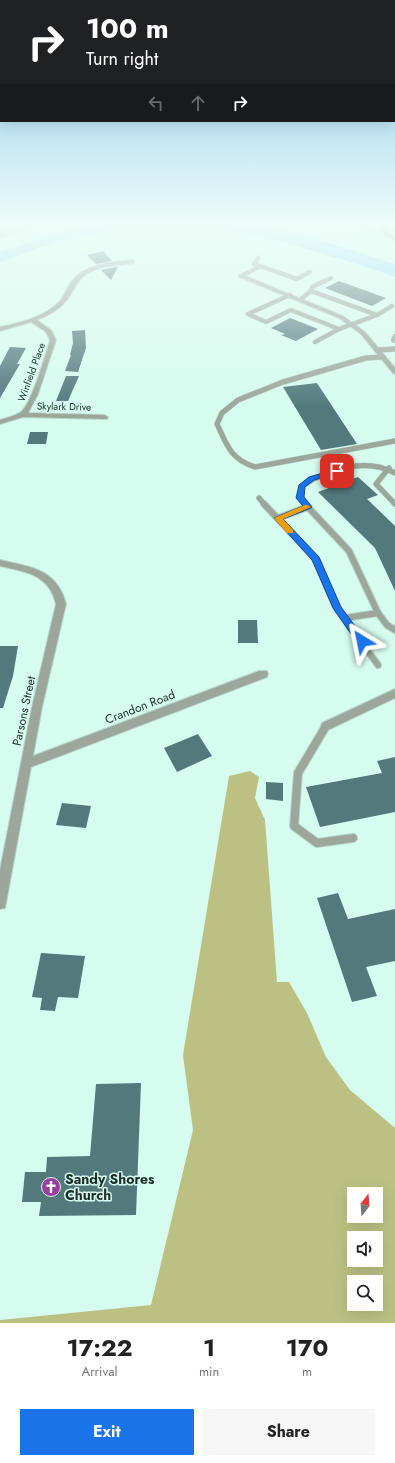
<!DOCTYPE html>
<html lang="en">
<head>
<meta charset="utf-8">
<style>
	:root { --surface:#fff; --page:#f6f6f6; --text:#222; --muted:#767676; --accent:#1a73e8 }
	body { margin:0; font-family:Jost,sans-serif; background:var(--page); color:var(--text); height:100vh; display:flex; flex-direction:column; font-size:15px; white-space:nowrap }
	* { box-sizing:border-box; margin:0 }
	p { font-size:13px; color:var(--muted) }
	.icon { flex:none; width:22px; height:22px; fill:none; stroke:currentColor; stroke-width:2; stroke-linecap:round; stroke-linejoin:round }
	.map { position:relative; height:1323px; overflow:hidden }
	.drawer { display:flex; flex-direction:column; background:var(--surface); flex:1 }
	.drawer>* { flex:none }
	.top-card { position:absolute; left:0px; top:0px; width:395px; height:122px; box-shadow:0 4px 16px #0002; background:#202124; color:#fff; overflow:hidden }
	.needle { width:26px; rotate:17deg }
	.fabs { position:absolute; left:347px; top:1187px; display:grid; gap:8px }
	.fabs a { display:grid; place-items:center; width:36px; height:36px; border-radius:0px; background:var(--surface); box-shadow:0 4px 16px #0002; font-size:20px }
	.pin { position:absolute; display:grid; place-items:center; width:34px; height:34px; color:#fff; margin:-17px; border-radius:8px; box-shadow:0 2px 6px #0006 }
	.me { position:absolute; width:44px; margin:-22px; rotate:325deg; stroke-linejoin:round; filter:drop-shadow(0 0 3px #0008) }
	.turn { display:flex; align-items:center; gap:14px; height:84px; padding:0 20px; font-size:18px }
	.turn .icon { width:52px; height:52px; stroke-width:2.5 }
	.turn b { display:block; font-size:28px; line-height:34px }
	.lanes { display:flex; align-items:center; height:38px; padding:0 20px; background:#0003; justify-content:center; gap:20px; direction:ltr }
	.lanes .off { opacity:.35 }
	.eta { display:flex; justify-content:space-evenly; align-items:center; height:68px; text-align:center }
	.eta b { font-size:24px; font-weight:700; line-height:28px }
	.button { display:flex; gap:8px; margin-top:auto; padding:8px 20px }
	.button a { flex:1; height:46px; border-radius:0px; background:var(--accent); color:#fff; font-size:16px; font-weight:700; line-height:46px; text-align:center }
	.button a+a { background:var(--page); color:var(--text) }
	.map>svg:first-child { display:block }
	.built { fill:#c4f3e3 }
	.green { fill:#c4c992 }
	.forest { fill:#bcc183; fill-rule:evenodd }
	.water { fill:#9adafe }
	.building { fill:#54797d }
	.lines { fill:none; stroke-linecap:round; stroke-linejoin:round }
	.lane-far3-casing { stroke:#b5d6cb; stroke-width:5 }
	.lane-far2-casing { stroke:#b5d6cb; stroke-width:6 }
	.lane-far1-casing { stroke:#b5d6cb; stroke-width:8 }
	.lane-casing { stroke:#b5d6cb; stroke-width:10 }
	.street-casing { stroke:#b5d6cb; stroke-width:2 }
	.lane-far3 { stroke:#9ca69b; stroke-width:4 }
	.lane-far2 { stroke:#9ca69b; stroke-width:5 }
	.lane-far1 { stroke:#9ca69b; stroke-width:6 }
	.lane { stroke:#9ca69b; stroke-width:8 }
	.street { fill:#9ca69b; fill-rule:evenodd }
	.route { fill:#1a73e8; stroke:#114b97 }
	.slow { fill:#f59e0b }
	.labels { text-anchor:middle; stroke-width:3; stroke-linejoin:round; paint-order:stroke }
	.far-street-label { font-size:10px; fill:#1e2d28; stroke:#d6fbef }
	.street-label { font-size:12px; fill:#1e2d28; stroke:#d6fbef }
	.near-poi-label { font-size:14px; font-weight:bold; fill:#1e2d28; stroke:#d6fbef; text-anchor:start }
</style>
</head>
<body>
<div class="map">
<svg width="395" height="1323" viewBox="0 0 395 1323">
	<rect width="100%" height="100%" fill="#d6fbef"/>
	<polygon class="built" points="366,222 395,222 395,244 365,236"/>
	<polygon class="green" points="0,222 40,222 0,239"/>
	<path class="forest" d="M250,771L259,777L255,798L265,820L277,982H289L307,1013L326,1057L350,1090L395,1128V1323H0V1320L151,1305L193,1130L183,1055L229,776ZM354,1194H376V1216H354ZM354,1238H376V1260H354ZM354,1282H376V1304H354Z"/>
	<path class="water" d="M108,222H235L290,232L330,243L395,264V277C369,267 343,260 317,252C261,235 203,221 144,227C115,229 85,235 57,242C38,247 19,256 0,262V252L44,237Z"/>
	<g class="building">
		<polygon points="103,251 112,261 96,264 87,255"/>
		<polygon points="118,267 111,280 101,270 111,268"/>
		<polygon points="339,281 386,298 372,306 325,288"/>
		<polygon points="290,318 303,323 318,329 296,341 281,335 285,334 271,328"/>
		<polygon points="85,330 86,348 78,372 65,371 71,355 70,355 73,343 72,331"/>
		<polygon points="10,347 26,348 17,364 20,364 0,398 0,366"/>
		<polygon points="66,376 79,376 68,401 56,401"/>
		<polygon points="317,383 357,444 321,450 283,387"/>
		<polygon points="30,432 48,432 46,444 27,444"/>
		<polygon points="358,477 378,495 367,499 395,526 395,591 375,548 318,492"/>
		<polygon points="238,620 257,620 258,643 238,643"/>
		<polygon points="0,646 18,646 13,676 3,708 0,708"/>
		<polygon points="198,734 212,756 177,772 164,748"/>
		<polygon points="395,757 395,812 320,827 306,787 382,773 377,761"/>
		<polygon points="266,782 283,783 283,801 266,799"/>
		<polygon points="62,803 91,806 86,828 56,825"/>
		<polygon points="338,893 348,919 395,909 395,961 366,967 377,996 352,1002 317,898"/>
		<polygon points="41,953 85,956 78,998 58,997 55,1011 40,1010 42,998 32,997"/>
		<polygon points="141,1083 136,1215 39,1216 41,1202 22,1202 25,1172 46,1172 47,1157 90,1156 96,1084"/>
	</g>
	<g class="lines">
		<defs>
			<g id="lane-far3">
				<polyline points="384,222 383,230 386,234 395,238"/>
				<polyline points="258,258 254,264 297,279 310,272"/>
				<polyline points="241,276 261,266"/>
				<polyline points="290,295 248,314 266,322 291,310 339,329 377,315 311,291"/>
				<polyline points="301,299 311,291 312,287 331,278"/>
				<polyline points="377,315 392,306"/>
				<polyline points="395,336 393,340 395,341"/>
				<polyline points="315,342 339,329"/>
			</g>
			<g id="lane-far2">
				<polyline points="377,350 395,349"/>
				<path d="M383,357L366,358L283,382L238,400L222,413L217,424C227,445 230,459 255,467L395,441"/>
				<polyline points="389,468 376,484 395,504"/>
				<polyline points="259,498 265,505"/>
				<path d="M306,505L300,498L302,486C329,469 365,457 395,473"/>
			</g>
			<g id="lane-far1">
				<polyline points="264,504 316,559 337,609 378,665"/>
				<polyline points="305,504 349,551 378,613 387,625 395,630"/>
				<polyline points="278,518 308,507"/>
				<polyline points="345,618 378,613"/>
			</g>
			<polyline id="lane" points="326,726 298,773 294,826 317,843 353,838"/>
			<g id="street">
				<path d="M132,260L134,261V263C118,266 103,265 88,273C76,280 74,292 65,302C58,311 47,316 37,320L51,330L56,340L38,394L28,413L104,415L108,417L107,419L23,417L0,424V420C6,418 15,416 21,412C32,403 45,356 50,340L46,332L31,322L0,331V327C20,323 44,317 59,302C65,296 67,287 72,281C86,263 112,262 132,260Z"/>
				<polygon points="239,275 243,275 343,316 365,332 395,368 395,374 393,373 361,334 339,318 239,277"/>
				<path d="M0,560C31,567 57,569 66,604L42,707L33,756L259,671H267L268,674L267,677L31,767L6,903L5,908L0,909V870L32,707L56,604C49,574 26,572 0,566Z"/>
				<polygon points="395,689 395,698 330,729 326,730 322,729 321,726 322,723"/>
			</g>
		</defs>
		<use href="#lane-far3" class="lane-far3-casing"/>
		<use href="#lane-far2" class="lane-far2-casing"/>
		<use href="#lane-far1" class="lane-far1-casing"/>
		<use href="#lane" class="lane-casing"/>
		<use href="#street" class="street-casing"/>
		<use href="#lane-far3" class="lane-far3"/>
		<use href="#lane-far2" class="lane-far2"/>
		<use href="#lane-far1" class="lane-far1"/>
		<use href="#lane" class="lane"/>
		<use href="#street" class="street"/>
	</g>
	<linearGradient id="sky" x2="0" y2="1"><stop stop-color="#89c3f1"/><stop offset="0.55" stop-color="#edfdf8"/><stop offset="1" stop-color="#edfdf8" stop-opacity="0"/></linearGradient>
	<rect width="395" height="407" fill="url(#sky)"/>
	<polygon class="route" points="337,469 341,471 340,472 314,480 305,487 304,497 312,507 311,508 283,519 319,557 341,607 366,641 362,645 358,644 333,608 312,560 274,518 303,506 296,498 299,485 309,477"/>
	<polygon class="slow" points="305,505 307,505 311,507 283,519 293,530 293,533 287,533 274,518"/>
	<defs>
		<symbol id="church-disc" viewBox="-11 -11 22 22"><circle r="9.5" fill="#9c3ca3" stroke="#d6fbef"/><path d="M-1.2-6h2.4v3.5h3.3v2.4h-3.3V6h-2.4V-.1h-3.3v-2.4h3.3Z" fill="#fff"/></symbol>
	</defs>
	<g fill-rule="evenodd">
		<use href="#church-disc" x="40" y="1176" width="22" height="22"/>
	</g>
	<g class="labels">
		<g class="far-street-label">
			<text transform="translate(31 372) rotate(-70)" y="4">Winfield Place</text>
			<text transform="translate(64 406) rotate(1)" y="4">Skylark Drive</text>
		</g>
		<g class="street-label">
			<text transform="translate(140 707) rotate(-21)" y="4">Crandon Road</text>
			<text transform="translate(24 711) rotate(-78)" y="4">Parsons Street</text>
		</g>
		<g class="near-poi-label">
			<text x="65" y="1184">Sandy Shores<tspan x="65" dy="16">Church</tspan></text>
		</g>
	</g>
</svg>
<div class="fabs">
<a><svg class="needle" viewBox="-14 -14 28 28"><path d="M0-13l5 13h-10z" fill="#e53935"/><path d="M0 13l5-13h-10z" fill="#767676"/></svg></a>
<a><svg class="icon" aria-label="sound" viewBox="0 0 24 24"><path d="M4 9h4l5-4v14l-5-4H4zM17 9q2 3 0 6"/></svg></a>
<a><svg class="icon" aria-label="search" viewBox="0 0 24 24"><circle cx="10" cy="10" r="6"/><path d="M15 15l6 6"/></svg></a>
</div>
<div class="pin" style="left:337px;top:471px;background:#d93025"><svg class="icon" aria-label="arrive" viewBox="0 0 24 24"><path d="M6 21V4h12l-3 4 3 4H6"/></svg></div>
<svg class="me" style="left:362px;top:641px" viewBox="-20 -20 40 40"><path d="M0-17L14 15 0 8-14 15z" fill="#1a73e8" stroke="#fff" stroke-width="4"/></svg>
<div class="top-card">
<div class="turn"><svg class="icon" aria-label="right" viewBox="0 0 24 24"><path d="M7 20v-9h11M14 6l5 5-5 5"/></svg><div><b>100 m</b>Turn right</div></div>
<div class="lanes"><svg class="icon off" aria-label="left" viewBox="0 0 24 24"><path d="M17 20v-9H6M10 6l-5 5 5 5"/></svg><svg class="icon off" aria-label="ahead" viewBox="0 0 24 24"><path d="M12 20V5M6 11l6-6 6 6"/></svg><svg class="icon" aria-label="right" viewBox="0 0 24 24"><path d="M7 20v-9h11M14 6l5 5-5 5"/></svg></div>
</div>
</div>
<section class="drawer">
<div class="eta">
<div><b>17:22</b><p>Arrival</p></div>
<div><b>1</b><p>min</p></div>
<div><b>170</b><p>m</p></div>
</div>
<div class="button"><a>Exit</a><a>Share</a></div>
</section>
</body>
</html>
